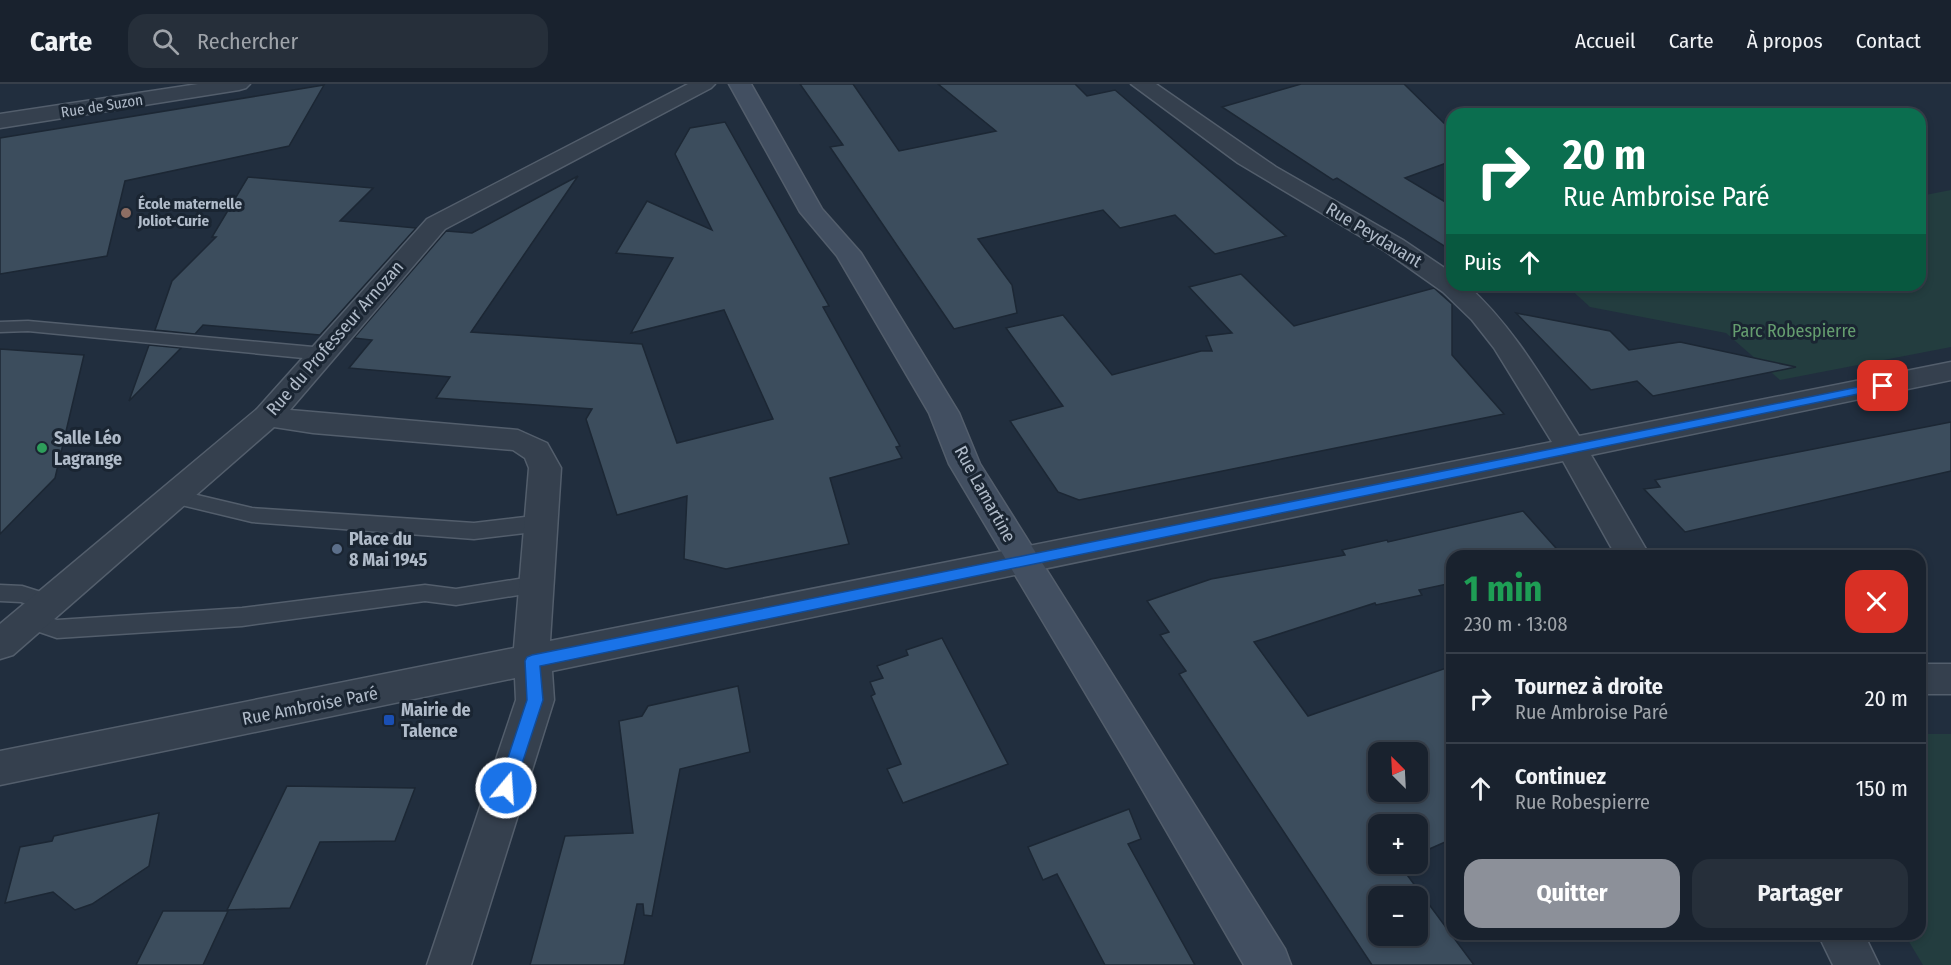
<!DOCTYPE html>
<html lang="fr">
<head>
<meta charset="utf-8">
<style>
	:root { --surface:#19222e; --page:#262f3a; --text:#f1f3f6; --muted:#9fa4aa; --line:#373f4a; --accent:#8c9099 }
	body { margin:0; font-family:"Fira Sans Condensed",sans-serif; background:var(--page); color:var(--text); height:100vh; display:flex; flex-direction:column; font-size:22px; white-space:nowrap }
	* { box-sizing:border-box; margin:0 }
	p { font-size:20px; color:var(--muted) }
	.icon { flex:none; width:33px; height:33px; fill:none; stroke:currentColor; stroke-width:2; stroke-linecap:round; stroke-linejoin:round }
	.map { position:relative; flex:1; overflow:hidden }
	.sheet { position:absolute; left:1446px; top:466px; width:480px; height:390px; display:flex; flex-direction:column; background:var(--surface); border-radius:18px; box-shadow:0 3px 9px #0003,0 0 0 2px var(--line) }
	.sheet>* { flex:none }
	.top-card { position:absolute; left:1446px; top:24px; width:480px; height:183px; border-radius:18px; box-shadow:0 3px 9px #0003,0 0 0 2px var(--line); background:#0b6e4f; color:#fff; overflow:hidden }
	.needle { width:39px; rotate:336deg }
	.tools { position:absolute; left:1368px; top:658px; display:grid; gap:12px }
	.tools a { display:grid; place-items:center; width:60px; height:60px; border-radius:12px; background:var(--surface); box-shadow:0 3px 9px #0003,0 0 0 2px var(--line); font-size:30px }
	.pin { position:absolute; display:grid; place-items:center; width:51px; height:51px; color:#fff; margin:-26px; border-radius:12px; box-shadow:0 3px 9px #0006 }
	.me { position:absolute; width:66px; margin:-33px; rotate:18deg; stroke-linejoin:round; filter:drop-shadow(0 0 4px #0008) }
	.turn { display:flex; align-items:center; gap:21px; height:126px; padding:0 18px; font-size:27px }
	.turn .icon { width:78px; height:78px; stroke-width:2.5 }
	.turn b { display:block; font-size:42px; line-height:51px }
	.then { display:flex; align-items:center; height:57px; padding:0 18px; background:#0003; gap:12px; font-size:22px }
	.round { display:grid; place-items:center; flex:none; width:63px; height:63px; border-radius:18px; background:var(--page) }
	.headline { display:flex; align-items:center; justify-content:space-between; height:102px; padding:0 18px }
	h1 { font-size:36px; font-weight:700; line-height:45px; color:#1e9e55 }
	.cta { display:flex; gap:12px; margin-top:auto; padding:12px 18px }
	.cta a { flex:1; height:69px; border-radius:18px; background:var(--accent); color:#fff; font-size:24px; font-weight:700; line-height:69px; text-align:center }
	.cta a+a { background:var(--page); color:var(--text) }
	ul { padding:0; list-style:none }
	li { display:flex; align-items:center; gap:18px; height:90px; padding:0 18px; border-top:2px solid var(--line) }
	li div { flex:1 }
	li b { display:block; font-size:22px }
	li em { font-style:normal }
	header { display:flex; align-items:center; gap:36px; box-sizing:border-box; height:84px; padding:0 30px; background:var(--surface); border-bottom:2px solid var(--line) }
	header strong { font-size:28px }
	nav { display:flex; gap:33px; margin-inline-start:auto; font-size:21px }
	.search { width:420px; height:54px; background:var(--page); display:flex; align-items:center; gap:15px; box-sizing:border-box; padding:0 21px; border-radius:18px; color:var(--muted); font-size:22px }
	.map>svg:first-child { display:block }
	.green { fill:#233d3f }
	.building { fill:#3c4d5d; stroke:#1c2734; stroke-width:1.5; fill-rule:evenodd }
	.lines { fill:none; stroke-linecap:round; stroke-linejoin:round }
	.lane-casing { stroke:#535e6c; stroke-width:3 }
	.street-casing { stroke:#535e6c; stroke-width:3 }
	.secondary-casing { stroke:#535e6c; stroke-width:3 }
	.lane { fill:#35404e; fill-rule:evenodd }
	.street { fill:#35404e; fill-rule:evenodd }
	.secondary { fill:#424f61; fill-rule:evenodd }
	.route { fill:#1a73e8; stroke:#114b97; stroke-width:1.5 }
	.education-dot { fill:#8d6e63; stroke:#1a2532; stroke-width:2 }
	.leisure-dot { fill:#2e9e5b; stroke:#1a2532; stroke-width:2 }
	.service-dot { fill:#5c6f8a; stroke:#1a2532; stroke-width:2 }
	.transit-dot { fill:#1a4fb4; stroke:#1a2532; stroke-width:2 }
	.labels { text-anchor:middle; stroke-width:6; stroke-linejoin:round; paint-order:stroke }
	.far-street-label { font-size:15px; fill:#b0bbc9; stroke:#1a2532 }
	.far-poi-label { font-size:15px; font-weight:bold; fill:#b0bbc9; stroke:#1a2532; text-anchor:start }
	.street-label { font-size:18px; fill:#b0bbc9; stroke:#1a2532 }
	.park-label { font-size:18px; fill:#659d6f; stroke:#1a2532 }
	.poi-label { font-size:18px; font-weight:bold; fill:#b0bbc9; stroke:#1a2532; text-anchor:start }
</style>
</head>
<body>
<header>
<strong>Carte</strong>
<div class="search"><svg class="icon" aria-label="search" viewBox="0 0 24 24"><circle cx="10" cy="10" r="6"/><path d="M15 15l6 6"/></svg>Rechercher</div>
<nav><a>Accueil</a><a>Carte</a><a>À propos</a><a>Contact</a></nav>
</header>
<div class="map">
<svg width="1951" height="881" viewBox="0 0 1951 881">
	<rect width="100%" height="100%" fill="#212e3e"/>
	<g class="green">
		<polygon points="1951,106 1951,263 1780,296 1726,249 1590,223 1566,201 1920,201 1920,112"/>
		<polygon points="1920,650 1951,650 1951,881 1923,881 1905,851 1920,850"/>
	</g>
	<g class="building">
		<polygon points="800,0 853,0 899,67 996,47 938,0 1075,0 1087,12 1115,6 1286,152 1215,170 1175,131 1120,144 1103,126 978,155 1012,201 1017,229 954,245 830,63 843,61"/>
		<polygon points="1301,0 1404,0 1452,47 1452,77 1405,94 1452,122 1452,167 1337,94 1333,96 1222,23"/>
		<polygon points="324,1 289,62 125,97 107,172 0,190 0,54"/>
		<polygon points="725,38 829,222 823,223 900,362 896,363 902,374 830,394 849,460 726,485 684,475 687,412 617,431 586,335 592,325 436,314 450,293 349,284 372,256 354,254 446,147 472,149 578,92 471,248 642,260 677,359 773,335 724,226 631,249 673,174 616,169 647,117 712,146 675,70 690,44"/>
		<polygon points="248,93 373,104 340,137 416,144 320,251 203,241 195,250 155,246 172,197 216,153 212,153"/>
		<polygon points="1241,190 1294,242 1434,204 1452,220 1452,271 1504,330 1079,416 1058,408 1010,337 1063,322 1006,244 1063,231 1112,291 1201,267 1212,267 1206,252 1232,249 1189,203"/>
		<polygon points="1516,229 1610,247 1629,266 1680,258 1796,283 1653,312 1637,297 1591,306"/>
		<polygon points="149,261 181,264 129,317"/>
		<polygon points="0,265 84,271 55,394 0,450"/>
		<polygon points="1951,338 1951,387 1685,448 1644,405 1660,403 1655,396"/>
		<path d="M1523,427L1563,472H1452V499L1419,506L1422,511L1376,521L1375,519L1254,558L1308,632L1452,582V755L1418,770V741H1378V780H1399L1474,881H1372L1179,590L1186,587L1160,551L1169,548L1147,517L1211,495L1345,471L1342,466L1387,456L1388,458ZM1378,669H1418V708H1378ZM1378,813H1418V852H1378Z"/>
		<polygon points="942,554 1008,680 903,719 887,685 901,680 871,612 875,610 870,598 883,594 877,582 908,571 906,566"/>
		<polygon points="738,602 750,668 680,685 652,832 644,831 643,820 637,820 624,881 530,881 565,752 633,749 619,637 642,632 648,622"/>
		<polygon points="287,702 415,704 395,757 320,758 290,824 227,826"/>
		<polygon points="1129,725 1141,755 1128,760 1195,881 1105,881 1057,790 1043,796 1028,763"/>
		<polygon points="159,729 149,782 92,820 75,826 53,808 5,819 20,763 52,757 54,752"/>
		<polygon points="163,827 228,827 203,881 136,881"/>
	</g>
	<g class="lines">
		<defs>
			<g id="lane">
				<polygon points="28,237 324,264 330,266 333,270 330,274 324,276 28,247 0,248 0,238"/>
				<polygon points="176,406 252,424 474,439 542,431 549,434 552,439 549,444 542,447 474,455 252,438 169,418 166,413 169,408"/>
				<polygon points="537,492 545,494 548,500 545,506 537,508 456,521 425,517 242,542 57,554 22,542 19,536 22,530 30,527 57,536 242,524 425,501 456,505"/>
				<polygon points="0,501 22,502 57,513 60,519 57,525 49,528 21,518 0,517"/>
			</g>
			<g id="street">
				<polygon points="198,0 250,0 246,4 239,6 0,44 0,30"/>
				<path d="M688,0H715L711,4L445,145L290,326L518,346L547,359L561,384L550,557L1552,358L1494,264L1472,236L1443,208L1385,167L1238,79L1131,0H1156L1276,83L1403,156L1452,189V201H1467C1514,243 1545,299 1579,352L1951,278V296L1591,371L1650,472H1616L1563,377L552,587L554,616L471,881H427L516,616L515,594L0,701V667L514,564L529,384L525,374L513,366L313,349L274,343L13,571L0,575V540L257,325L427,135Z"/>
				<rect x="1920" y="580" width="31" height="30"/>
				<polygon points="1818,850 1864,850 1879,881 1833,881"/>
			</g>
			<polygon id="secondary" points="729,0 751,0 822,125 861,169 959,329 980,380 1285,865 1291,881 1244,881 1123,672 949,380 929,329 837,172 800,128"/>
		</defs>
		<use href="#lane" class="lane-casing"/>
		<use href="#street" class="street-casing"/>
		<use href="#secondary" class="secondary-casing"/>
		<use href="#lane" class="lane"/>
		<use href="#street" class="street"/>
		<use href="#secondary" class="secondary"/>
	</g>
	<polygon class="route" points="1883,298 1889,302 1887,304 540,582 543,616 514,704 512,710 506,712 500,710 498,704 527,616 525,577 527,573 532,571"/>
	<circle class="education-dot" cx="126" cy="129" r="6"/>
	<circle class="leisure-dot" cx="42" cy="364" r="6"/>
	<circle class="service-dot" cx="337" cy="465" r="6"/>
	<rect class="transit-dot" x="383" y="630" width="12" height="12" rx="3"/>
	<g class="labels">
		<g class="far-street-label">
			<text transform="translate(102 22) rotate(-9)" y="5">Rue de Suzon</text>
		</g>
		<g class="far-poi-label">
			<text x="138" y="125">École maternelle<tspan x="138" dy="17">Joliot-Curie</tspan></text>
		</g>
		<g class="street-label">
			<text transform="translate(1374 151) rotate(31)" y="6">Rue Peydavant</text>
			<text transform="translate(335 254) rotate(-49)" y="6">Rue du Professeur Arnozan</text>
			<text transform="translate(985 410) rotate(61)" y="6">Rue Lamartine</text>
			<text transform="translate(310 622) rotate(-11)" y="6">Rue Ambroise Paré</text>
		</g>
		<g class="park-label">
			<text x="1794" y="253">Parc Robespierre</text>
		</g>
		<g class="poi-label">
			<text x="54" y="360">Salle Léo<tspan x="54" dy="21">Lagrange</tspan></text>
			<text x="349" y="461">Place du<tspan x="349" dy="21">8 Mai 1945</tspan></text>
			<text x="401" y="632">Mairie de<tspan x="401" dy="21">Talence</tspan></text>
		</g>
	</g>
</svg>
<div class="tools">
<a><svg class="needle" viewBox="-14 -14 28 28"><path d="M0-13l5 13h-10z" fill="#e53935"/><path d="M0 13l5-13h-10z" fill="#9fa4aa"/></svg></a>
<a>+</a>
<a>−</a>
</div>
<div class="pin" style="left:1883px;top:302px;background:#d93025"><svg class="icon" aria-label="arrive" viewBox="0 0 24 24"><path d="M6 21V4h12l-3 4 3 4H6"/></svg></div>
<svg class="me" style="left:506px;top:704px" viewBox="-20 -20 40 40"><circle r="17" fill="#1a73e8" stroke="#fff" stroke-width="3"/><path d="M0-11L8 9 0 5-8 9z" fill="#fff"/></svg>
<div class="top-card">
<div class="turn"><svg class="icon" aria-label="right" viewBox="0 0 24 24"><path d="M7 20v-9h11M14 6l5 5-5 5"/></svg><div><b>20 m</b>Rue Ambroise Paré</div></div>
<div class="then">Puis<svg class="icon" aria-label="ahead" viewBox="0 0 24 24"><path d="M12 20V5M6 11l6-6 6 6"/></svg></div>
</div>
<section class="sheet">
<div class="headline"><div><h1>1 min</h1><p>230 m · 13:08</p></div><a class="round" style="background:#d93025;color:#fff"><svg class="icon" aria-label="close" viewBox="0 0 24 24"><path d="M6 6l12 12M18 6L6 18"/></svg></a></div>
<ul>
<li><svg class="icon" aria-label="right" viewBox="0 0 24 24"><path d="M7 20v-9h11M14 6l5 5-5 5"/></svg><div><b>Tournez à droite</b><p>Rue Ambroise Paré</p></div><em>20 m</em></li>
<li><svg class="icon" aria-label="ahead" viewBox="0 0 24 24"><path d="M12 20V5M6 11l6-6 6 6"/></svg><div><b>Continuez</b><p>Rue Robespierre</p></div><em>150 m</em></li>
</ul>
<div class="cta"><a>Quitter</a><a>Partager</a></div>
</section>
</div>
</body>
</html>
